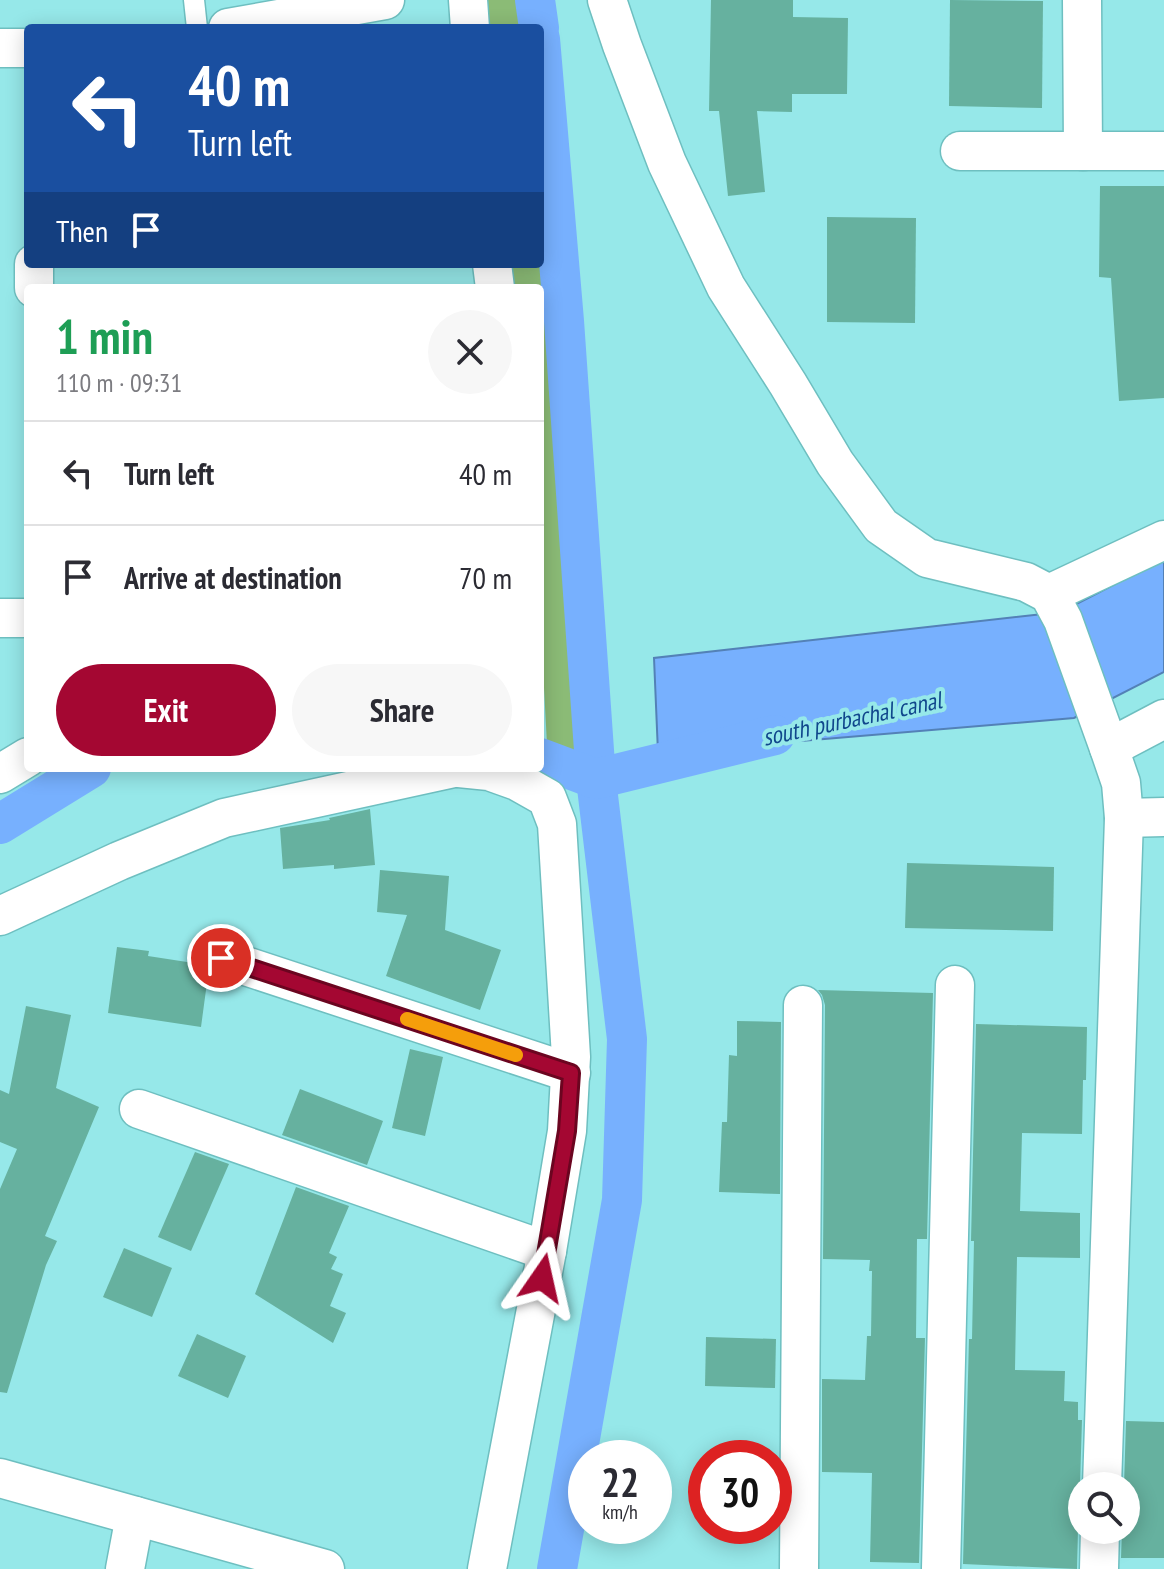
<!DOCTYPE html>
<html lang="en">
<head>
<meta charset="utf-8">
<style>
	:root { --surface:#fff; --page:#f7f7f7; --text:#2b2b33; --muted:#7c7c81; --line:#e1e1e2; --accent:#a40732 }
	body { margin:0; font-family:"PT Sans Narrow",sans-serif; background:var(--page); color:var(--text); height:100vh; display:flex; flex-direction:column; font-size:30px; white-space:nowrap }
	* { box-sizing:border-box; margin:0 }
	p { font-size:26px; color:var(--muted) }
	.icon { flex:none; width:44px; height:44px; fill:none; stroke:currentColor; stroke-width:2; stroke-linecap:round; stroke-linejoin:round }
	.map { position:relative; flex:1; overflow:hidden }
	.side { position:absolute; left:24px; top:284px; width:520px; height:488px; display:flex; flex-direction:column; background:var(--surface); border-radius:8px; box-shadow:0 4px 20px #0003 }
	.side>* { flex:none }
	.banner { position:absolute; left:24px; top:24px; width:520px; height:244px; border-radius:8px; box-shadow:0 4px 20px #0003; background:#1a4fa0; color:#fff; overflow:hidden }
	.tools { position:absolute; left:1068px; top:1472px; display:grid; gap:16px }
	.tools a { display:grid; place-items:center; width:72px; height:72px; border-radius:50%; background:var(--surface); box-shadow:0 4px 20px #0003; font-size:40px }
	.speed { position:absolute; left:568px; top:1440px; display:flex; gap:16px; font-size:40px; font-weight:700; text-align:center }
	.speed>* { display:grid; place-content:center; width:104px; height:104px; border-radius:50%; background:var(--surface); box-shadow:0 4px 20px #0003; line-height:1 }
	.speed small { font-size:20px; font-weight:400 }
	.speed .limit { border:12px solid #d22; background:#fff; color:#111 }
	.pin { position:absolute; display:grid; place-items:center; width:68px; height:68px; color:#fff; margin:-34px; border:4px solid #fff; border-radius:50%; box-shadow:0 2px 8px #0007 }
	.me { position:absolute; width:88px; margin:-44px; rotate:11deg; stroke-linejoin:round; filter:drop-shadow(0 0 6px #0008) }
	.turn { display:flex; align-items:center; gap:28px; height:168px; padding:0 32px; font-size:36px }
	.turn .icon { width:104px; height:104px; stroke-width:2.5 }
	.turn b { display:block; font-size:56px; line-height:68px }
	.then { display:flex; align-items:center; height:76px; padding:0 32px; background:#0003; gap:16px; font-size:30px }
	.round { display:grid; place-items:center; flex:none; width:84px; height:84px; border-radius:42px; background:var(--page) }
	.overview { display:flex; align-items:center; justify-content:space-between; height:136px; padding:0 32px }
	h1 { font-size:48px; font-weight:600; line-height:60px; color:#1e9e55 }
	.action { display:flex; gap:16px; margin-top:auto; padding:16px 32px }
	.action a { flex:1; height:92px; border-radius:48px; background:var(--accent); color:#fff; font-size:32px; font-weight:600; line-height:92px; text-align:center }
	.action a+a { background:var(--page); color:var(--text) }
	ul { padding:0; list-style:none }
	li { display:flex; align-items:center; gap:24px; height:104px; padding:0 32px; border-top:2px solid var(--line) }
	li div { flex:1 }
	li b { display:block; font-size:30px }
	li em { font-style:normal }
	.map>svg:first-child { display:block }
	.green { fill:#8bbb76 }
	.water { fill:#77b0fe; stroke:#5381b7; stroke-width:2 }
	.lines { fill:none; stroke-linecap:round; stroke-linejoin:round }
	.canal { stroke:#77b0fe; stroke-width:40 }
	.building { fill:#66b19f }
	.service-casing { stroke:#6ebfc0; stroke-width:23 }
	.minor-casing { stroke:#6ebfc0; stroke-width:41 }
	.service { stroke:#fff; stroke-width:20 }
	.minor { stroke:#fff; stroke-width:38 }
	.route-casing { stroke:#6b0520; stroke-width:20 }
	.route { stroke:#a40732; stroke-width:14 }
	.slow { stroke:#f59e0b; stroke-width:14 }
	.labels { text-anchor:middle; stroke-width:8; stroke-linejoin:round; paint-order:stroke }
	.water-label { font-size:24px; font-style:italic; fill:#10478c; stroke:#96e8e9 }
</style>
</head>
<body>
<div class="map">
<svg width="1164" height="1569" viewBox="0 0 1164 1569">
	<rect width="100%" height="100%" fill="#96e8e9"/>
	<g class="green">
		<polygon points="478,0 535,0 539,28 480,28"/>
		<polygon points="540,39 564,321 596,779 547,744 540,613 540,288 505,288 503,264 540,264"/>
	</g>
	<polygon class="water" points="1164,559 1164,672 1074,718 658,753 654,658 1061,612"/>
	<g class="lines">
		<g class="canal">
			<polyline points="535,0 539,28"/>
			<polyline points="540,39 564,321 596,779 627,1039 622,1200 557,1569"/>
			<polyline points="540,758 596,779 775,735"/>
			<polyline points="0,824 91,768"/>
		</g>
	</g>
	<g class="building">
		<polygon points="711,0 793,0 793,17 848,18 847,94 792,94 792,112 757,111 765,192 728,196 719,111 709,111"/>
		<polygon points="950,0 1043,1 1042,108 949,106"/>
		<polygon points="1100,186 1164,186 1164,398 1119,401 1111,278 1099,277"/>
		<polygon points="827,217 916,218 915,323 827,322"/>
		<polygon points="370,809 375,865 334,869 334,865 283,869 280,828 330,820 329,818"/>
		<polygon points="907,863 1054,867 1053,931 905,928"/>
		<polygon points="380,870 449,876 445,930 501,950 480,1010 386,976 407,915 377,912"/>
		<polygon points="117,947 149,951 148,956 200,964 208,975 201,1027 108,1013"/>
		<polygon points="818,990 933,993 927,1239 917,1239 916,1338 925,1338 919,1563 870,1562 872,1473 822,1472 822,1379 865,1380 867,1336 871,1336 872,1271 869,1271 870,1260 823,1259 825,1005 822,995"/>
		<polygon points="26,1006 71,1015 56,1088 99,1107 45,1236 57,1241 46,1265 7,1393 0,1392 0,1189 17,1149 0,1142 0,1090 9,1094"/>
		<polygon points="737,1021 781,1022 780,1194 719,1192 722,1122 727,1122 729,1055 737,1056"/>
		<polygon points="976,1024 1087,1027 1086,1080 1083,1080 1082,1134 1022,1133 1020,1211 1080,1213 1080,1258 1017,1257 1015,1370 1065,1371 1064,1401 1078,1402 1078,1420 1082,1420 1080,1485 1082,1494 1082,1518 1078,1529 1077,1569 963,1564 969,1339 972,1339 974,1241 971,1241"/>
		<polygon points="410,1049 443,1057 425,1136 392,1128"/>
		<polygon points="300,1089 383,1121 367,1165 282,1135"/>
		<polygon points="195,1152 229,1164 191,1251 158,1237"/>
		<polygon points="296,1187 349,1206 329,1253 337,1257 331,1269 343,1274 330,1306 346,1313 333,1343 255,1294"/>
		<polygon points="124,1248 172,1268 152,1317 103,1297"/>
		<polygon points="197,1334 246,1356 228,1398 178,1376"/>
		<polygon points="706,1337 776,1339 775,1388 705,1386"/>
		<polygon points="1126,1421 1164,1422 1164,1558 1121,1558 1122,1530 1126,1530 1126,1486 1124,1486"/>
	</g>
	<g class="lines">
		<defs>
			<polyline id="service" points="194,0 197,28"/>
			<g id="minor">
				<polyline points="468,0 470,28"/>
				<polyline points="607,0 622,45 667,163 726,287 788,384 835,463 881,526 927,558 1026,582 1049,594 1063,620 1109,748 1121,783 1124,818 1102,1486"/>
				<polyline points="1082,0 1083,151"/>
				<polyline points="228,28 385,0"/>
				<polyline points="0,48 28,48"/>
				<polyline points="960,151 1164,151"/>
				<polyline points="34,264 34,288"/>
				<polyline points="492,264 495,288"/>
				<polyline points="1049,594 1164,540"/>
				<polyline points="0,618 28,618"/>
				<polyline points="1109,748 1164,719"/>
				<polyline points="459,768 489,771 517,781 547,798 557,824 571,1057 567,1131 547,1251 487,1569"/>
				<polyline points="0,774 28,757"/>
				<polyline points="1124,818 1164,817"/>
				<polyline points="0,916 119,861 224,818 454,768"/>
				<polyline points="221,958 571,1073"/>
				<polyline points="139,1109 547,1251"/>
				<polyline points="0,1478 325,1569"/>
				<polyline points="125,1569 135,1516"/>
				<polyline points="799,1569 803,1005"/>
				<polyline points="941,1569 955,985"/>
				<polyline points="1099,1569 1100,1530"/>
			</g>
		</defs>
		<use href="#service" class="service-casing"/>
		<use href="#minor" class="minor-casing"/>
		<use href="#service" class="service"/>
		<use href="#minor" class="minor"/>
	</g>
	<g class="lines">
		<defs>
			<polyline id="route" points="221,958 571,1073 567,1131 542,1278"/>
		</defs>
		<use href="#route" class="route-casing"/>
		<use href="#route" class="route"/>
		<polyline class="slow" points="407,1019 516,1055"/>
	</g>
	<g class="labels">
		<g class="water-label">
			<text transform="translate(852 719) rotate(-12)" y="8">south purbachal canal</text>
		</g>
	</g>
</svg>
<div class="tools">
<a><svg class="icon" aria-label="search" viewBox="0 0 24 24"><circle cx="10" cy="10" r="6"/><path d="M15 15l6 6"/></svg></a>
</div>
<div class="speed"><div>22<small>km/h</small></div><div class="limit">30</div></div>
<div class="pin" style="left:221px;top:958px;background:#d93025"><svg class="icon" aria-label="arrive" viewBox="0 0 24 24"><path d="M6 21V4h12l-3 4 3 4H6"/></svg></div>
<svg class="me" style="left:542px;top:1278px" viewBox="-20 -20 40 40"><path d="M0-17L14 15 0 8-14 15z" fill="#a40732" stroke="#fff" stroke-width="4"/></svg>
<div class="banner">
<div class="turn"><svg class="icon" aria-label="left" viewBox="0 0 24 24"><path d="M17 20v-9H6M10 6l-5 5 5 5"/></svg><div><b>40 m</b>Turn left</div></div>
<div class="then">Then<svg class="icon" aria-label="arrive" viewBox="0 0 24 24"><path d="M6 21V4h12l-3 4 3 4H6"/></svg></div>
</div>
<section class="side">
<div class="overview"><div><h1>1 min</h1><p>110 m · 09:31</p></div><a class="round"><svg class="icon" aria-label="close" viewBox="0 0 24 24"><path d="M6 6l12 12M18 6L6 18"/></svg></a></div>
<ul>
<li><svg class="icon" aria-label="left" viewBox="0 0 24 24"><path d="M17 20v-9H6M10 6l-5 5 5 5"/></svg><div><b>Turn left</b></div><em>40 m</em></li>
<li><svg class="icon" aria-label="arrive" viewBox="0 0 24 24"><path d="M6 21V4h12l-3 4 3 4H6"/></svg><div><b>Arrive at destination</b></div><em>70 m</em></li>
</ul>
<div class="action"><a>Exit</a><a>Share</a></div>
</section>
</div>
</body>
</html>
